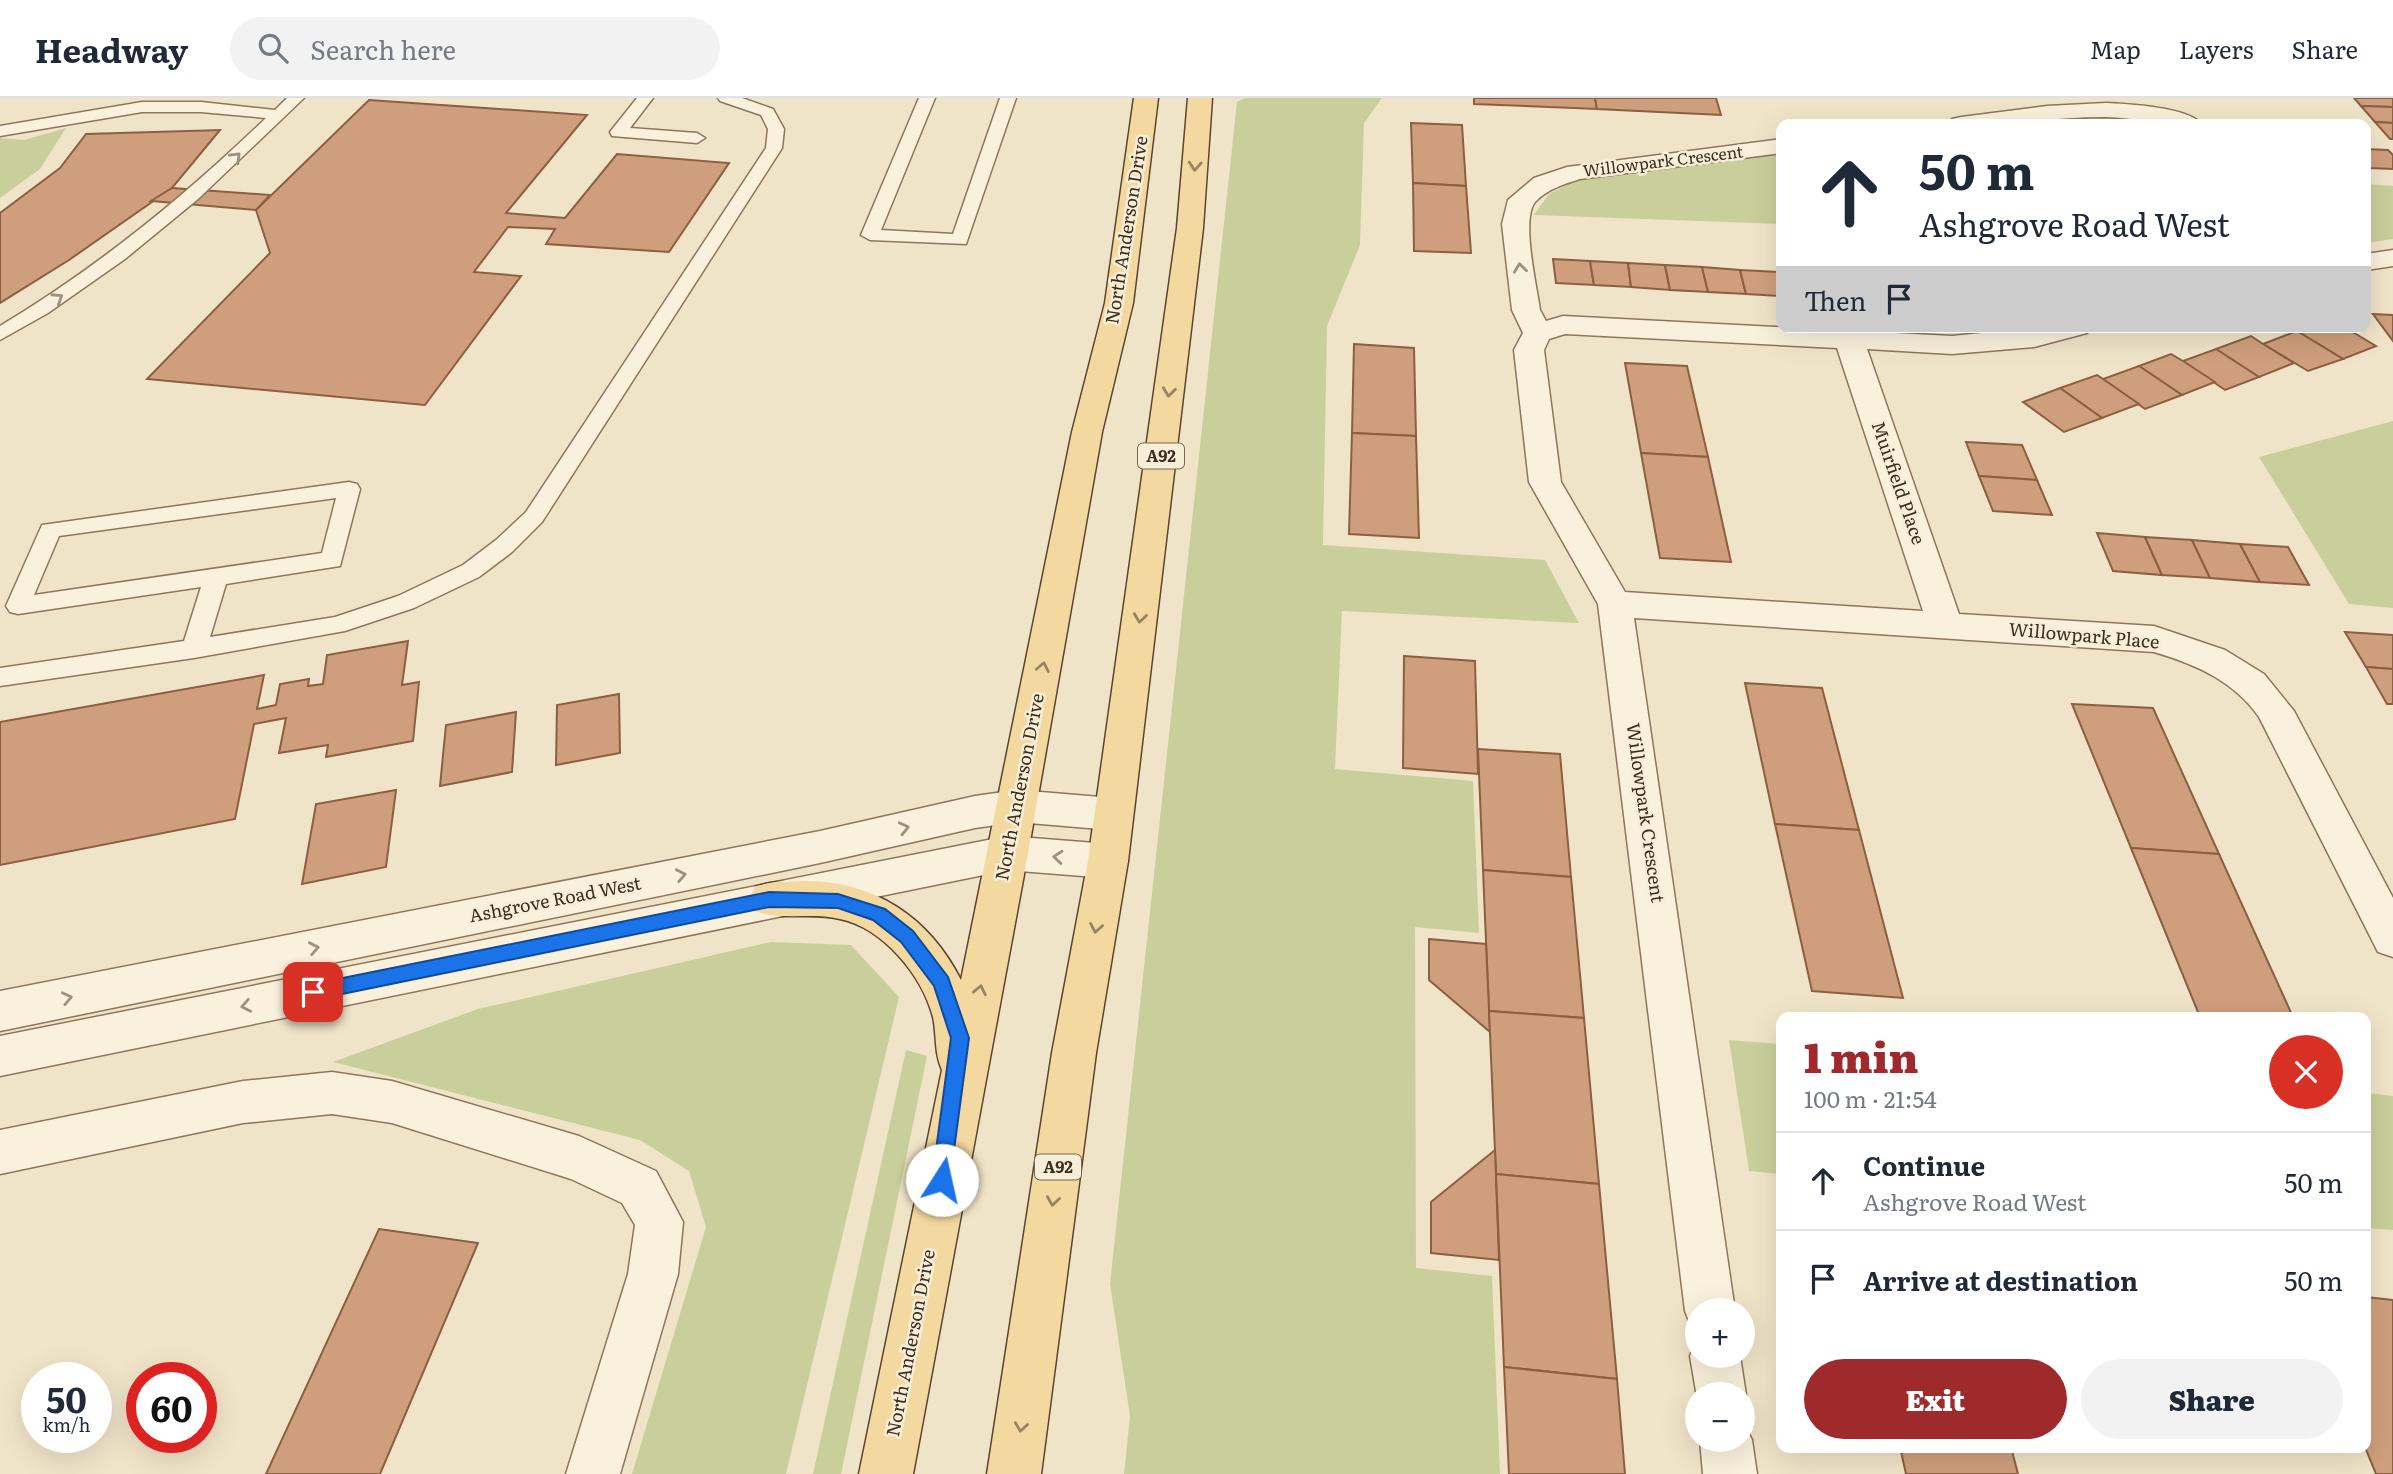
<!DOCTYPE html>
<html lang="en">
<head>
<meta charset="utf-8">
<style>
	:root { --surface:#fff; --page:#f2f2f3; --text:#1f2937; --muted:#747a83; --line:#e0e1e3; --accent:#9e2a2b }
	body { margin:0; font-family:Literata,serif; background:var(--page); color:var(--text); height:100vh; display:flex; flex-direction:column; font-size:26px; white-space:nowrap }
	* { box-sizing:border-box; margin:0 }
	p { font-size:23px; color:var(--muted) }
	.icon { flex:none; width:38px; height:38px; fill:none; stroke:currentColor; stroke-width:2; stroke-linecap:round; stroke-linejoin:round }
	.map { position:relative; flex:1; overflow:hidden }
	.side { position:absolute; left:1776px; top:914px; width:595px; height:441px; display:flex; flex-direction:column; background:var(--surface); border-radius:14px; box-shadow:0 7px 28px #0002 }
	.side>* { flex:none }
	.hud { position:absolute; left:1776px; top:21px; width:595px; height:214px; border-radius:14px; box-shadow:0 7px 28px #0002; background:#fff; color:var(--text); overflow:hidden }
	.controls { position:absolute; left:1685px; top:1200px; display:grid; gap:14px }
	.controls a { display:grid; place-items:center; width:70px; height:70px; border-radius:50%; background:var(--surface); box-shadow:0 7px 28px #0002; font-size:35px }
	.speed { position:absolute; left:21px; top:1264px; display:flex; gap:14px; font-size:35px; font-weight:700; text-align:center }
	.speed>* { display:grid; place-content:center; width:91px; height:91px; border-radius:50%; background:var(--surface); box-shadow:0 7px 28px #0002; line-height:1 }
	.speed small { font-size:18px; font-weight:400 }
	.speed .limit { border:10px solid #d22; background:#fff; color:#111 }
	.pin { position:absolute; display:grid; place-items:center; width:60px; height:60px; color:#fff; margin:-30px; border-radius:14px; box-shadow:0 4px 10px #0006 }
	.me { position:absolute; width:77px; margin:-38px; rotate:10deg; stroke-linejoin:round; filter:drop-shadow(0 0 5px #0008) }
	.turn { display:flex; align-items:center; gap:24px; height:147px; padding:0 28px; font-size:32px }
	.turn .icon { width:91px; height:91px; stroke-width:2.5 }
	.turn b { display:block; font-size:49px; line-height:60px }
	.then { display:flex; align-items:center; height:66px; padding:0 28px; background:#0003; gap:14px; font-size:26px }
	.round { display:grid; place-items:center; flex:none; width:74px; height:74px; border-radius:37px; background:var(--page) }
	.head { display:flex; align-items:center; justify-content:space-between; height:119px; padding:0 28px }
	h1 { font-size:42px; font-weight:800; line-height:52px; color:var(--accent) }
	.action { display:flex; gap:14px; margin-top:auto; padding:14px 28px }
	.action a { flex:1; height:80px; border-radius:42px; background:var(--accent); color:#fff; font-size:28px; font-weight:800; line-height:80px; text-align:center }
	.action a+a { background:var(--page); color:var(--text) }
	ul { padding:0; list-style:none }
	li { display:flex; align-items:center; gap:21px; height:98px; padding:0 28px; border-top:2px solid var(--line) }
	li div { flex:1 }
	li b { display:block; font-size:26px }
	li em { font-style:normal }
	header { display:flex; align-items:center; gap:42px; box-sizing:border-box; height:98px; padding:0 35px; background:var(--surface); border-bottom:2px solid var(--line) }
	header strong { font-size:33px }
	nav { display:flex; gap:38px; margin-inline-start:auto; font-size:24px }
	.search { width:490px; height:63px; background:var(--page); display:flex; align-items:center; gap:18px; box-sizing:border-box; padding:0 24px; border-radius:38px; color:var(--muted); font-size:26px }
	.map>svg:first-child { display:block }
	.green { fill:#c9cf9b }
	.building { fill:#cf9f7d; stroke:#8d5f41; stroke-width:2 }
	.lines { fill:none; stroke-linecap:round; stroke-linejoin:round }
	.service-casing { stroke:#8d765c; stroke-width:3 }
	.minor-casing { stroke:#8d765c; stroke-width:3 }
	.tertiary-casing { stroke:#8d765c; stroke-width:3 }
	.primary-casing { stroke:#5b4430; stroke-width:3 }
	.service { fill:#faf1dc; fill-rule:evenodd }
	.minor { fill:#faf1dc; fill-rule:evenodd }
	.tertiary { fill:#faf1dc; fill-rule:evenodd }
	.primary { fill:#f3d9a0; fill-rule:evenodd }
	.oneway { stroke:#9c907e }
	.oneway2 { stroke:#988460 }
	.route { fill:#1a73e8; stroke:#114b97; stroke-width:2 }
	.labels { text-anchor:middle; stroke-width:5; stroke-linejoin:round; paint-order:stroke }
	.far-street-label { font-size:16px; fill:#3d2e20; stroke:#f7eed8 }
	.shield { fill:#f7eed8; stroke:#756857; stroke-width:2 }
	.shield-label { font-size:16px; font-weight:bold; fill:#3d2e20 }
	.street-label { font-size:18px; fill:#3d2e20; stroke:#f7eed8 }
</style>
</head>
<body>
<header>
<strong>Headway</strong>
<div class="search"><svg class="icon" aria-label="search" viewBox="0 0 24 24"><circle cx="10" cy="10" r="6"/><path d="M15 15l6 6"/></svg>Search here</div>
<nav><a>Map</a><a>Layers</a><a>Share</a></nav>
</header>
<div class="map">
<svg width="2393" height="1376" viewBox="0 0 2393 1376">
	<rect width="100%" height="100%" fill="#f0e4c8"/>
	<g class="green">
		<polygon points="1245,0 1382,0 1364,25 1360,147 1327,228 1323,447 1545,462 1579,525 1342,513 1335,671 1473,683 1479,835 1415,829 1416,1170 1492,1178 1500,1376 1124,1376 1130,1318 1110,1186 1237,4"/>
		<polygon points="66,30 40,71 0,100 0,40 24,42"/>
		<polygon points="1781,56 1781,126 1534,117 1549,96 1574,83"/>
		<polygon points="2366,86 2393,88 2393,141 2366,145"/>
		<polygon points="2393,323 2393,510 2349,506 2259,359"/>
		<polygon points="771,844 851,847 899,899 786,1376 632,1376 706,1129 689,1073 640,1042 333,964 478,911"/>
		<polygon points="1729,942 1781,946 1781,1076 1749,1073"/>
		<polygon points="906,952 927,958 841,1376 813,1376"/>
		<polygon points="2366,995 2393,998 2393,1132 2366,1130"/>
	</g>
	<g class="building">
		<polygon points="1474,0 1595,0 1597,11 1474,6"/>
		<polygon points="1595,0 1716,0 1721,17 1597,11"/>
		<polygon points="2354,0 2393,0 2393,9 2361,8"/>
		<polygon points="369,2 587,17 506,115 565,120 617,56 729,65 669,154 546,146 555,131 508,129 474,174 521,178 425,307 147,281 270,155 256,112"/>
		<polygon points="2361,8 2393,9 2393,25 2375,24"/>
		<polygon points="2375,24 2393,25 2393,41 2390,41"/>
		<polygon points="1411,25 1462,27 1466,88 1413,85"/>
		<polygon points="220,32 172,90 69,162 0,205 0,115 60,70 86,36"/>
		<polygon points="2366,51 2388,52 2393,57 2393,71 2369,70 2366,66"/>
		<polygon points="1413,85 1466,88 1471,155 1414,153"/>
		<polygon points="172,90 270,97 256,112 151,103"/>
		<polygon points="1553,161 1590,163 1594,187 1556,185"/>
		<polygon points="1590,163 1628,165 1631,189 1594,187"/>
		<polygon points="1628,165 1665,167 1670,192 1631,189"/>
		<polygon points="1665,167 1702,169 1708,194 1670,192"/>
		<polygon points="1702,169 1740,172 1746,196 1708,194"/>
		<polygon points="1740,172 1778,174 1782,198 1746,196"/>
		<polygon points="2373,216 2393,217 2393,243"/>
		<polygon points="2308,229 2344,229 2376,248 2343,261 2297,233"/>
		<polygon points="2297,233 2343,261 2308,273 2263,246"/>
		<polygon points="2251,238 2263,246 2294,265 2259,279 2216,251"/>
		<polygon points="1354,246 1414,250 1416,338 1352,335"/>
		<polygon points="2216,251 2259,279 2225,292 2183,263"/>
		<polygon points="2171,256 2183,263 2215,284 2182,297 2139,268"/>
		<polygon points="1625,265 1687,268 1708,359 1641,355"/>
		<polygon points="2139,268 2182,297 2145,311 2103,281"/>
		<polygon points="2097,277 2103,281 2139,306 2102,320 2060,290"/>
		<polygon points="2060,290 2102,320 2064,334 2023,304"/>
		<polygon points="1352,335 1416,338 1419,440 1349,436"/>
		<polygon points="1966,344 2022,347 2037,382 1979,378"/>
		<polygon points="1641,355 1708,359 1731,464 1660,460"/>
		<polygon points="1979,378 2037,382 2052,417 1993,413"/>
		<polygon points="2097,435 2145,439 2162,477 2113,473"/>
		<polygon points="2145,439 2192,442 2210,480 2162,477"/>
		<polygon points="2192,442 2240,446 2260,484 2210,480"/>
		<polygon points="2240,446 2288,449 2309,487 2260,484"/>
		<polygon points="2345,534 2393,537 2393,571 2366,569"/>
		<polygon points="408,543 402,587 419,584 413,643 326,659 328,647 279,655 286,620 254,626 235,721 0,767 0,624 264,577 257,611 276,607 280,586 309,581 308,588 323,586 327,557"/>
		<polygon points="1404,558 1475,563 1478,676 1403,670"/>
		<polygon points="2366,569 2393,571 2393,606 2387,606"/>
		<polygon points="1745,585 1822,590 1859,732 1775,726"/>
		<polygon points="619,596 620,655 556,667 557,607"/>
		<polygon points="2072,606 2153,610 2219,756 2131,750"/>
		<polygon points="516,614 512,674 440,688 446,627"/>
		<polygon points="1478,651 1560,656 1571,779 1483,772"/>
		<polygon points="396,692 386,769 302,786 316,706"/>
		<polygon points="1775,726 1859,732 1903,900 1812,893"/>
		<polygon points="2131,750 2219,756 2293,919 2200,919"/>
		<polygon points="1483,772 1571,779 1584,920 1489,913"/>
		<polygon points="1429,841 1486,846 1490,934 1429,882"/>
		<polygon points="1489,913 1584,920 1599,1086 1496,1076"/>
		<polygon points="1495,1052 1499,1162 1431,1155 1431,1104"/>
		<polygon points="1496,1076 1599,1086 1617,1281 1504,1269"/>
		<polygon points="379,1131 478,1145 380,1376 266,1376"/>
		<polygon points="2366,1199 2393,1202 2393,1376 2376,1376 2365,1349"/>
		<polygon points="1504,1269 1617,1281 1625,1376 1509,1376"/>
		<polygon points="1900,1349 2011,1349 2018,1376 1906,1376"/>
	</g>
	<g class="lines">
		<defs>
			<g id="service">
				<path d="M287,0H304L198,101L125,161L48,215L0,242V228C97,170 184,99 266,20L201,14H142L0,38V28L142,4H201L275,12Z"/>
				<polygon points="637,0 653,0 630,30 697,35 705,40 697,45 612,38 610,34"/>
				<path d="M718,0H742L773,11L784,31L782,50L542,424L512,454L479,479L414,510L345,533L194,560L0,588V570L184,543L201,489L18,516L10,514L6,508L42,427L349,384L357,386L360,391L340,468L226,486L210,539L335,519L398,498L463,467L496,442L526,414L766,50L768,31L761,17L720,3ZM336,400L322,455L34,497L59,438Z"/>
				<polygon points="919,0 935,0 881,132 953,136 1000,0 1016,0 966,146 870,142 861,137"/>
			</g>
			<g id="minor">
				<path d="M2106,5C2127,6 2189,9 2201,26C2169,28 2137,20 2105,19C2053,19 2001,28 1949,26L1952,21L1961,19L2047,8Z"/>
				<path d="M1782,41V55L1580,81C1564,86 1548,91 1536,103C1520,119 1537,189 1540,212L1546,223L1563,218L1952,238L2042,229H2091L2087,235L2034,249L1952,256L1867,251L1959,516L2154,528L2225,552L2264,576L2294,613L2393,800V859L2378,854L2259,619C2234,583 2195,566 2154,554L1634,520L1735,1213H1698V1233L1692,1231L1685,1213L1598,506L1529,384L1514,252L1523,235L1512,212L1502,126L1508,102L1534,80L1567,69ZM1565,236L1837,250L1923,513L1625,494L1561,384L1544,252L1549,241Z"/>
				<polygon points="2393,152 2393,168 2366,172 2366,156"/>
				<polygon points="332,974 392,983 579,1038 656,1073 683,1124 678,1176 620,1376 566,1376 628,1176 635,1127 622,1105 571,1081 392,1025 332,1016 243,1025 0,1076 0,1032 243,983"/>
				<polygon points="1697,1240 1698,1258 1740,1258 1746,1297 1743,1304 1743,1297 1698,1297 1698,1305 1690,1258"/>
				<polygon points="1743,1323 1752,1342 1757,1376 1703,1376 1700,1342 1743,1342"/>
			</g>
			<g id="tertiary">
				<polygon points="1017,692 1112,700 1126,705 1132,716 1126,727 1112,732 1017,724 975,730 820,765 0,933 0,893 820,733 975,698"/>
				<polygon points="1008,738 1108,746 1122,751 1128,763 1122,775 1108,780 1008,772 0,978 0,938"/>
			</g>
			<g id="primary">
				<path d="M1134,0H1158L1133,205L1102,334L1028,755L913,1376H859L942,972C934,955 937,937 933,919C922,877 883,830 840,821C812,814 782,823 755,813L749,801L755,789C770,783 785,784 802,783C874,782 929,819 961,882L1072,334L1105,205Z"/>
				<polygon points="1188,0 1212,0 1203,130 1128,763 1096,955 1041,1376 987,1376 1052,955 1088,763 1177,130"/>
			</g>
		</defs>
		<use href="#service" class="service-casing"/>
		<use href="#minor" class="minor-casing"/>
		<use href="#tertiary" class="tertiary-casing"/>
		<use href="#primary" class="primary-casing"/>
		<use href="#service" class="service"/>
		<use href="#minor" class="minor"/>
		<use href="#tertiary" class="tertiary"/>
		<use href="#primary" class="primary"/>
	</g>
	<defs><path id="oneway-chevron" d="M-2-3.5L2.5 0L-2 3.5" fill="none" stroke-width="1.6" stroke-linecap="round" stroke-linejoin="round" transform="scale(1.75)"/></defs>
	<g class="oneway">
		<use href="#oneway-chevron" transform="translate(236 59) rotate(-44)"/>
		<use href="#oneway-chevron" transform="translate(1520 170) rotate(-97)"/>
		<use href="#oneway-chevron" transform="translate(58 200) rotate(-33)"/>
		<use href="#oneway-chevron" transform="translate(904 730) rotate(-13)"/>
		<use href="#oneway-chevron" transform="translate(1058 759) rotate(-175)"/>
		<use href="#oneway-chevron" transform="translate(681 777) rotate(-11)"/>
		<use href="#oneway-chevron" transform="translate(314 850) rotate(-11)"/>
		<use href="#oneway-chevron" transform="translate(67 900) rotate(-12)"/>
		<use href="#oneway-chevron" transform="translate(246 908) rotate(169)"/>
	</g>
	<g class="oneway2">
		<use href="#oneway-chevron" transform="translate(1195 68) rotate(94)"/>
		<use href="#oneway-chevron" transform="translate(1169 294) rotate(97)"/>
		<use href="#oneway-chevron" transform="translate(1140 520) rotate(98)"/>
		<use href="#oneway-chevron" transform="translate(1043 569) rotate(-79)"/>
		<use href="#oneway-chevron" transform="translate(1096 830) rotate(100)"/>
		<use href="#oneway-chevron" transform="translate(980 892) rotate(-78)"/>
		<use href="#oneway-chevron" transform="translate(1053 1103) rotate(98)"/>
		<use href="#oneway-chevron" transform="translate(1021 1329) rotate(98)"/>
	</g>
	<polygon class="route" points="769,794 838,796 885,811 913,833 948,879 969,940 949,1089 942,1092 935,1089 932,1082 951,940 934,888 901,844 873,822 838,810 769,809 313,902 307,900 304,894 307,888 313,886"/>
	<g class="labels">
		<g class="far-street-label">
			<text transform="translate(1663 63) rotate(-7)" y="6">Willowpark Crescent</text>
		</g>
		<g class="shield">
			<rect x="1138" y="345.5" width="46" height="25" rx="5"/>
			<rect x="1035" y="1056.5" width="46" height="25" rx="5"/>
		</g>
		<g class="shield-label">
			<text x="1161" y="364">A92</text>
			<text x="1058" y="1075">A92</text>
		</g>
		<g class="street-label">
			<text transform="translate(1127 132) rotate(-81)" y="6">North Anderson Drive</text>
			<text transform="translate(1898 385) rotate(71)" y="6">Muirfield Place</text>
			<text transform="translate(2084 538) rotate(5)" y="6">Willowpark Place</text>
			<text transform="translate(1020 689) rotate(-79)" y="6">North Anderson Drive</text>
			<text transform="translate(1645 715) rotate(82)" y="6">Willowpark Crescent</text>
			<text transform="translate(555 802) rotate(-11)" y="6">Ashgrove Road West</text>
			<text transform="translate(911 1245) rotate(-79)" y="6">North Anderson Drive</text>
		</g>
	</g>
</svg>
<div class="controls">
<a>+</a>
<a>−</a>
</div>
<div class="speed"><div>50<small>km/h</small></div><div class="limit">60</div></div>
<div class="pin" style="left:313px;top:894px;background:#d93025"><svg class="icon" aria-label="arrive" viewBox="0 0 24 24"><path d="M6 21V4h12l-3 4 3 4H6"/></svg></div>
<svg class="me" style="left:942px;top:1082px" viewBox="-20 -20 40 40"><circle r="19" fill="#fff"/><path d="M0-13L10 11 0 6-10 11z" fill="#1a73e8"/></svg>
<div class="hud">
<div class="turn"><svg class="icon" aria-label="ahead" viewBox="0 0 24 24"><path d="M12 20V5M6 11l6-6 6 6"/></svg><div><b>50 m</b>Ashgrove Road West</div></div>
<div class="then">Then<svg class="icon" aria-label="arrive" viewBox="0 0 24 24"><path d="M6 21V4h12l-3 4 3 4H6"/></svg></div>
</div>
<section class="side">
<div class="head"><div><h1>1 min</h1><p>100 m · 21:54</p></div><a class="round" style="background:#d93025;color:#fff"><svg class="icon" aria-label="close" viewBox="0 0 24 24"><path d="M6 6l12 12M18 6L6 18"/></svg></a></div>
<ul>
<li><svg class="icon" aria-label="ahead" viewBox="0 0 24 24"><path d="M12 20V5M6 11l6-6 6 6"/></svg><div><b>Continue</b><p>Ashgrove Road West</p></div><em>50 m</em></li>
<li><svg class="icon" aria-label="arrive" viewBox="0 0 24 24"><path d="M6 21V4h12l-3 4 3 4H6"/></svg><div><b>Arrive at destination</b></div><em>50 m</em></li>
</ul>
<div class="action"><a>Exit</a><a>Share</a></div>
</section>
</div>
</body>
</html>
